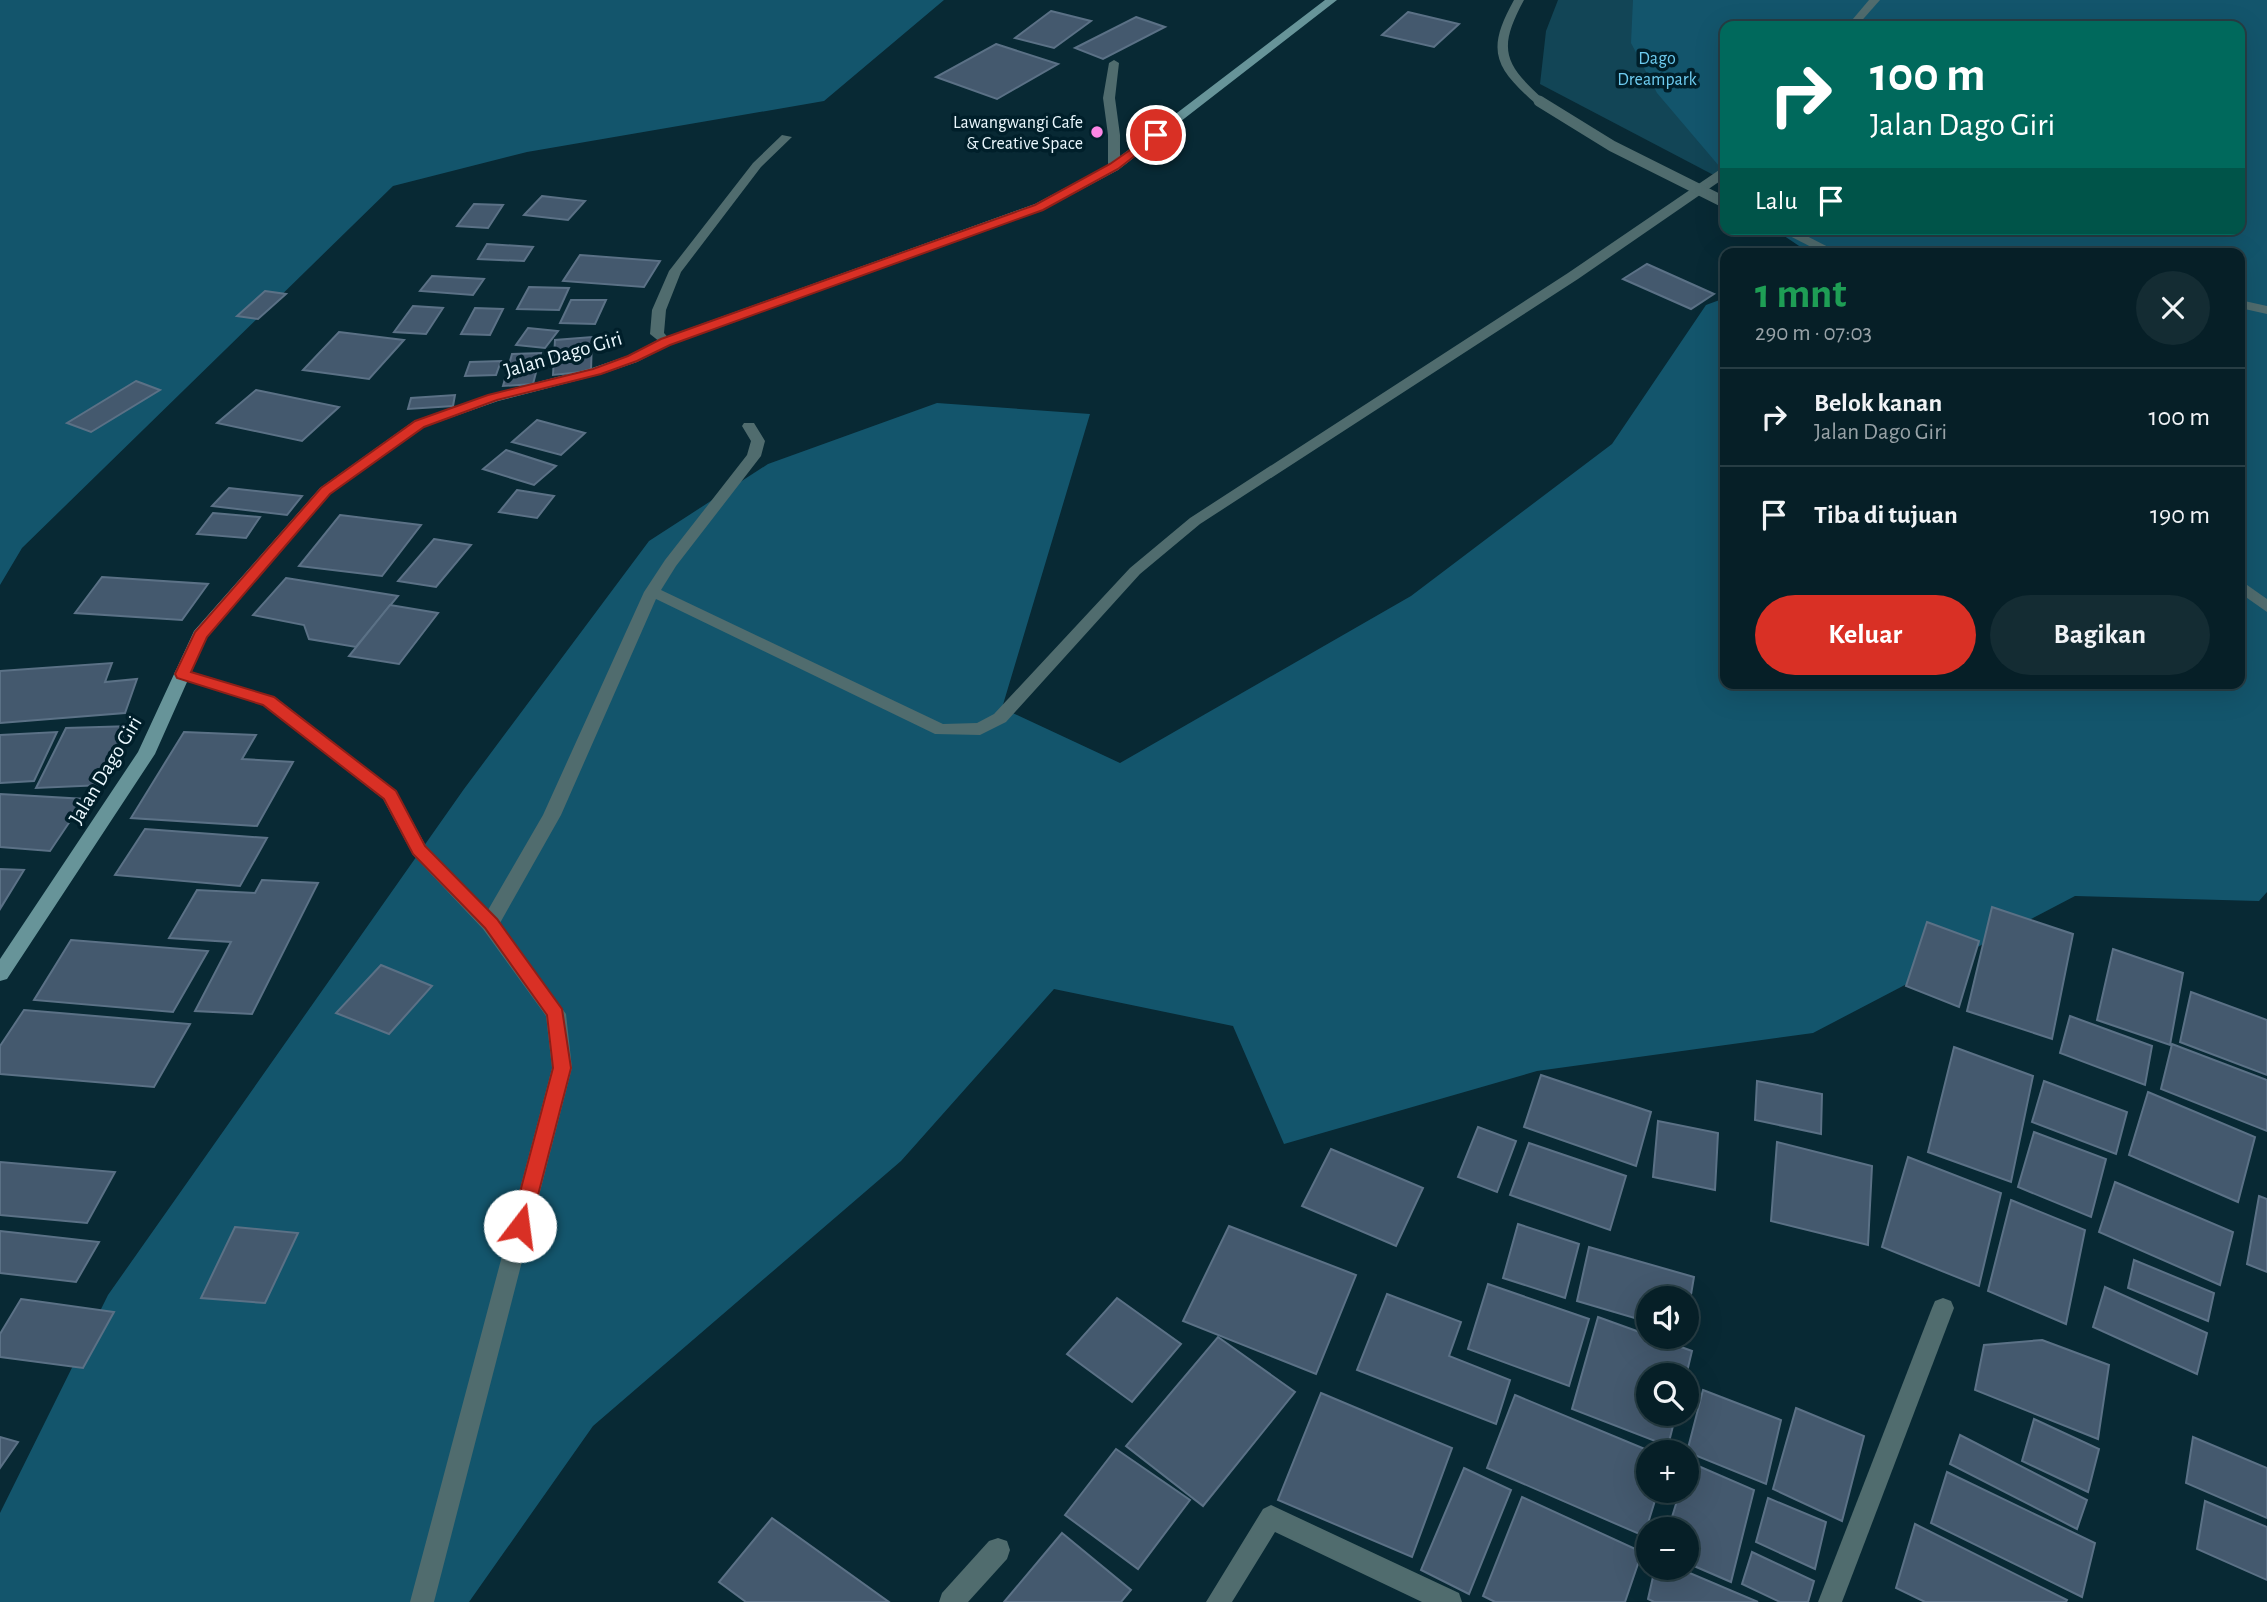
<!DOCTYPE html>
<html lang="id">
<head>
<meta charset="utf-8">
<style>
	:root { --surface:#061f27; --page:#142c33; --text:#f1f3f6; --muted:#98a2a7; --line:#273d44; --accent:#d93025 }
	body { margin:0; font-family:"Alegreya Sans",sans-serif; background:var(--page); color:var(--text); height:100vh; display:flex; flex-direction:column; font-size:26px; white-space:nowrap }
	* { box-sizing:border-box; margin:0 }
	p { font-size:23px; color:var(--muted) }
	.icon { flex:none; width:38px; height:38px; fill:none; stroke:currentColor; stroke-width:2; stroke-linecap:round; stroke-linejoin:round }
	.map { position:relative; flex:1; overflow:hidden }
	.panel { position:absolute; left:1720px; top:248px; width:525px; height:441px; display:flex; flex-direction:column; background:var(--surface); border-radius:14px; box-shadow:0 7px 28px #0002,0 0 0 2px var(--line) }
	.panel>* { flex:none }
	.top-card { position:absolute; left:1720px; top:21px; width:525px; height:214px; border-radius:14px; box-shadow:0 7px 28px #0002,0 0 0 2px var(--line); background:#00695c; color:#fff; overflow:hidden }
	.fabs { position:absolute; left:1636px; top:1286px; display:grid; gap:14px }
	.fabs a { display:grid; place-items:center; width:63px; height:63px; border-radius:50%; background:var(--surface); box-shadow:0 7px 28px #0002,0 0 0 2px var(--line); font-size:35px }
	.pin { position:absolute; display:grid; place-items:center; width:60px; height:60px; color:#fff; margin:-30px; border:4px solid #fff; border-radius:50%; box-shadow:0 2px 7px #0007 }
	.me { position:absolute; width:77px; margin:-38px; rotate:15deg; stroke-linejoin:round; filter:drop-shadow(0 0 5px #0008) }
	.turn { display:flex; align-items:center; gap:24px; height:147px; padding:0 35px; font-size:32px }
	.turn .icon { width:91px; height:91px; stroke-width:2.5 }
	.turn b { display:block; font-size:49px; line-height:60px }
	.then { display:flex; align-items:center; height:66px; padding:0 35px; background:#0003; gap:14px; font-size:26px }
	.round { display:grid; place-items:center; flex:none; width:74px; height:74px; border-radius:37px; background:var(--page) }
	.head { display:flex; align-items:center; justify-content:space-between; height:119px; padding:0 35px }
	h1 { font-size:42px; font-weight:700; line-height:52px; color:#1e9e55 }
	.primary-button { display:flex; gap:14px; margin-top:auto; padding:14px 35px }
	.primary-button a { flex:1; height:80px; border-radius:42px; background:var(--accent); color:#fff; font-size:28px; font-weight:700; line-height:80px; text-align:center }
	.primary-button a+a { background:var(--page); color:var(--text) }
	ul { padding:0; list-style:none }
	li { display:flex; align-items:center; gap:21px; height:98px; padding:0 35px; border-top:2px solid var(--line) }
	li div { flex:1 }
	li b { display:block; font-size:26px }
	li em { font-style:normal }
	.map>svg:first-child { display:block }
	.green { fill:#124556 }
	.forest { fill:#13556c }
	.building { fill:#44596e; stroke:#5b7186; stroke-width:2 }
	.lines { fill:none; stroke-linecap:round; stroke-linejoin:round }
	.service { fill:#506c6e; fill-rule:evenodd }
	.minor { fill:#506c6e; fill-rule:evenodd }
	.secondary { fill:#679499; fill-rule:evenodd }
	.service-bridge { stroke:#506c6e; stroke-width:11 }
	.route { fill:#d93025; stroke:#8d1f18; stroke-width:2 }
	.poi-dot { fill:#fc86e4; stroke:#001f2a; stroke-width:2.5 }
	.labels { text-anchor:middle; stroke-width:7; stroke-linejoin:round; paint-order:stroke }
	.far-park-label { font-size:18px; fill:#6eccf0; stroke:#001f2a }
	.far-poi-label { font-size:18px; fill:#eaf8fe; stroke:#001f2a; text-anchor:end }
	.street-label { font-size:21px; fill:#eaf8fe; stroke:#001f2a }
</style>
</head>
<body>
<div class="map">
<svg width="2267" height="1602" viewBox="0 0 2267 1602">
	<rect width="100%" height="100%" fill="#082934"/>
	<polygon class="green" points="1558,0 2267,0 2240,254 2240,26 1726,26 1725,181 1540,84 1546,31"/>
	<g class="forest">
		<polygon points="0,0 944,0 824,101 527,152 393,186 22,548 0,585"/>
		<polygon points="1633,0 2267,0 2267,892 2259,901 2075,896 1813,1033 1537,1071 1284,1144 1233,1026 1054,989 901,1161 593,1426 469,1602 0,1602 0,1513 108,1295 464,789 649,541 768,464 937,403 1090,414 1002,708 1120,763 1411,596 1612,444 1706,305 1725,298 1726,684 2240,684 2240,254 1811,254 1774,229 2240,229 2240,26 1726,26 1725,173 1657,93 1631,43"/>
	</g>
	<g class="building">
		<polygon points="1051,11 1091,21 1054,48 1015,38"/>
		<polygon points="1408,12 1459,24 1434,47 1382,35"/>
		<polygon points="1136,17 1165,27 1103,59 1075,48"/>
		<polygon points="996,44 1058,64 997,99 936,77"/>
		<polygon points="542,196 585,201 568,220 524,215"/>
		<polygon points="474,204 503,205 488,228 457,226"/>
		<polygon points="487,244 533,247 524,261 478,259"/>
		<polygon points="580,255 660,261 644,287 563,281"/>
		<polygon points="1647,264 1714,294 1691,309 1623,279"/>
		<polygon points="432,276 484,279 473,295 420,291"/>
		<polygon points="529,287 569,288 559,310 517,309"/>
		<polygon points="265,291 286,294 258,319 237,316"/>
		<polygon points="571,300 606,300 595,324 560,323"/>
		<polygon points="413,306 443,308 426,334 394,332"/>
		<polygon points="475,308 503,309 490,335 461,334"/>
		<polygon points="528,328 558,331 545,348 516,345"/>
		<polygon points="339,332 404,340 369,379 303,370"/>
		<polygon points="592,337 591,371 553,375 555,340"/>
		<polygon points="541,353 533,384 503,386 512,354"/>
		<polygon points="501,361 496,375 465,376 470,362"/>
		<polygon points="136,381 160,390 91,432 67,423"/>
		<polygon points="256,390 339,407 302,441 217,423"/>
		<polygon points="455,395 453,406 408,409 411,398"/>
		<polygon points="537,420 585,433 561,455 512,442"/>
		<polygon points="506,450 556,466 534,485 483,469"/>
		<polygon points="229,488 302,496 287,515 212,506"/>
		<polygon points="517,490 554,496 537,518 499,512"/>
		<polygon points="213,513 260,517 246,538 197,534"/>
		<polygon points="340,515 421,525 382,576 299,566"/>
		<polygon points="434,539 471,545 436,587 398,581"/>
		<polygon points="102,577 208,584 182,620 75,613"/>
		<polygon points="286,578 398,596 356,647 309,639 304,625 253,615"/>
		<polygon points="390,605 438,613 399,664 349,656"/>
		<polygon points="112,663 105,682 137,679 125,713 0,723 0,671"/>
		<polygon points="132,726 103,785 36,788 66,728"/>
		<polygon points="57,732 34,781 0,783 0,735"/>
		<polygon points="184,732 256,735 242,759 293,762 257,826 131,818"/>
		<polygon points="0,794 85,799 50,851 0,847"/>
		<polygon points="145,829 267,838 240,886 115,875"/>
		<polygon points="0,869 24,870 0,909"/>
		<polygon points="262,880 318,883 252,1014 195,1011 231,942 169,938 197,890 255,893"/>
		<polygon points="1992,907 2073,934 2052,1039 1967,1011"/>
		<polygon points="1927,922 1979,941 1959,1007 1906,986"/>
		<polygon points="71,940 208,951 173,1012 34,1000"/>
		<polygon points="2113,949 2183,973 2170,1045 2097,1020"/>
		<polygon points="381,965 432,986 389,1034 336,1013"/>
		<polygon points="2191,992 2267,1020 2267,1075 2180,1042"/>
		<polygon points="24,1010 190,1024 154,1087 0,1074 0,1046"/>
		<polygon points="2070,1016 2152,1046 2145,1085 2060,1053"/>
		<polygon points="2172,1044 2267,1080 2267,1131 2161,1089"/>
		<polygon points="1954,1047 2033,1076 2011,1182 1928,1152"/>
		<polygon points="1541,1075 1651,1112 1636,1166 1524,1127"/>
		<polygon points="1757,1081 1822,1094 1821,1134 1755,1120"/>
		<polygon points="2044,1081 2127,1112 2116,1154 2032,1122"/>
		<polygon points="2148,1092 2255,1137 2238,1202 2129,1155"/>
		<polygon points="1658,1121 1718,1133 1715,1190 1653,1177"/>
		<polygon points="1478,1127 1516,1141 1497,1192 1458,1177"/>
		<polygon points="2034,1132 2106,1159 2091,1217 2018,1187"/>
		<polygon points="1777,1142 1872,1166 1868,1245 1771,1221"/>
		<polygon points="1529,1143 1626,1176 1610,1230 1510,1195"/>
		<polygon points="1331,1149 1423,1188 1396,1246 1302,1206"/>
		<polygon points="1908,1157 2001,1193 1979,1286 1882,1247"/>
		<polygon points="0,1162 115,1172 87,1223 0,1215"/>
		<polygon points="2115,1182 2233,1232 2220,1285 2099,1232"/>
		<polygon points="2259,1196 2267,1199 2267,1272 2247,1264"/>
		<polygon points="2011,1200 2085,1230 2066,1324 1988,1291"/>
		<polygon points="1518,1224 1579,1244 1565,1298 1503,1278"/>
		<polygon points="1229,1226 1356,1275 1316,1374 1183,1321"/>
		<polygon points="235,1227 298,1233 265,1303 201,1298"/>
		<polygon points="0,1231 99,1242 76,1282 0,1273"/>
		<polygon points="1589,1247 1694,1277 1687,1318 1687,1298 1648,1298 1648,1322 1577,1301"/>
		<polygon points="2134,1260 2214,1293 2208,1321 2128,1288"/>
		<polygon points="1488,1284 1589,1319 1569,1386 1468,1349"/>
		<polygon points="2105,1287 2207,1333 2197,1374 2093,1327"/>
		<polygon points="1387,1294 1461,1322 1449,1356 1510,1380 1496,1424 1357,1370"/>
		<polygon points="1117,1298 1181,1344 1132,1402 1067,1354"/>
		<polygon points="21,1299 114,1312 83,1368 0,1357 0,1334"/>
		<polygon points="1598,1317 1692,1351 1686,1376 1648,1376 1648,1414 1676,1414 1668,1446 1572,1409"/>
		<polygon points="1218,1337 1295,1392 1203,1506 1126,1446"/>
		<polygon points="2042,1340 2109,1365 2098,1439 1975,1390 1984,1345"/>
		<polygon points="1703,1390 1781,1420 1766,1484 1687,1452"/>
		<polygon points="1321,1393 1452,1448 1412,1557 1278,1500"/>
		<polygon points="1515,1395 1652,1452 1648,1452 1648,1491 1658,1491 1644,1536 1487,1468"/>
		<polygon points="1796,1408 1864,1436 1842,1521 1773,1489"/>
		<polygon points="2034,1419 2099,1449 2088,1492 2022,1461"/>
		<polygon points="1960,1435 2087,1500 2077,1529 1950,1464"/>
		<polygon points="0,1437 18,1442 0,1468"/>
		<polygon points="2193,1437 2267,1468 2267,1518 2186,1483"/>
		<polygon points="1116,1449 1190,1500 1138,1569 1065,1515"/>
		<polygon points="1689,1462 1754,1490 1731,1582 1687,1563 1687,1530 1668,1530 1680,1491 1687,1491"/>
		<polygon points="1464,1468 1511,1490 1469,1594 1421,1570"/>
		<polygon points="1947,1472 2095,1543 2082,1597 1931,1523"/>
		<polygon points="1522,1497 1642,1552 1625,1602 1495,1602 1483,1596"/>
		<polygon points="1768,1498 1826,1522 1815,1569 1756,1542"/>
		<polygon points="2205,1501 2267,1527 2267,1580 2197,1549"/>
		<polygon points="772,1518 889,1602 746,1602 719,1582"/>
		<polygon points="1915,1524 2067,1600 2066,1602 1925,1602 1896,1588"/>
		<polygon points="1062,1533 1131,1590 1121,1602 1004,1602"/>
		<polygon points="1752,1552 1814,1581 1808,1602 1780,1602 1742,1584"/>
		<polygon points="1655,1568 1678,1568 1758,1602 1654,1602 1648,1599"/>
	</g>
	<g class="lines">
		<g class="service">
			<path d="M1514,0H1524C1498,48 1503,63 1543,99V103H1535C1494,67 1486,50 1514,0Z"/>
			<polygon points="1869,0 1880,0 1857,26 1847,26"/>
			<polygon points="1114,60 1119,63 1115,98 1120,135 1120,167 1114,171 1108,167 1108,135 1103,98 1109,63"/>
			<polygon points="1776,229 1793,229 1842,254 1825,254"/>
			<polygon points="2240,300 2267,306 2267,314 2240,308"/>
			<polygon points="2240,580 2267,599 2267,612 2240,593"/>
		</g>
		<g class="minor">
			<polygon points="782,135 792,137 761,167 681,272 666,310 664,333 672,342 665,346 650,334 652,310 669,271 753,163"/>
			<polygon points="1722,168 1726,168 1726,177 1578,279 1200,524 1140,574 1006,722 980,735 935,734 656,599 561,815 500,923 566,1014 572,1068 434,1602 410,1602 552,1068 546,1016 483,929 413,855 383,799 263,705 176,678 174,674 176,670 182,669 275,697 396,791 426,846 488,910 543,815 644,592 665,560 747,455 751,441 742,426 744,423 754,423 765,441 761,456 676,566 661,590 943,724 977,723 994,714 1130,568 1190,518 1568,273"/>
			<polygon points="1943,1298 1951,1301 1954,1308 1842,1602 1818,1602 1932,1308 1935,1301"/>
			<polygon points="1271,1505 1459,1593 1462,1602 1422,1602 1275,1532 1232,1602 1206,1602 1263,1509"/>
			<polygon points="998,1538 1007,1541 1010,1550 1007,1559 968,1602 939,1602 942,1593 989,1541"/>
		</g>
		<polygon class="secondary" points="1325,0 1337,0 1118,170 1043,210 670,345 637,362 602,374 498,401 424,427 330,494 207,637 155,754 7,979 0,981 0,959 138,752 194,631 320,488 414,421 488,395 592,368 627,356 660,339 1035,204 1110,164"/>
		<polyline class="service-bridge" points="1539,101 1612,146 1726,203"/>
	</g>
	<polygon class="route" points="1156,132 1161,135 1159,137 1118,169 1043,210 670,345 637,361 601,374 497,400 424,427 330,494 207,637 191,672 274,697 396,791 425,846 497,919 562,1009 571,1068 530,1226 527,1232 520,1235 514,1232 511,1226 553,1068 547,1015 485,928 413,854 384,799 263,705 177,678 175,674 195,632 321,488 415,421 488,395 593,369 628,356 661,339 1035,205 1110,164"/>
	<circle class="poi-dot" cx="1097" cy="132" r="7"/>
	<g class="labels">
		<g class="far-park-label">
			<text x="1657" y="64">Dago<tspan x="1657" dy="21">Dreampark</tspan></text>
		</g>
		<g class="far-poi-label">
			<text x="1083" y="128">Lawangwangi Cafe<tspan x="1083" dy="21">&amp; Creative Space</tspan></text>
		</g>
		<g class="street-label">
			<text transform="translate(563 354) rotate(-16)" y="7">Jalan Dago Giri</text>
			<text transform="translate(105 770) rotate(-59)" y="7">Jalan Dago Giri</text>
		</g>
	</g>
</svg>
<div class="fabs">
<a><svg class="icon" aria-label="sound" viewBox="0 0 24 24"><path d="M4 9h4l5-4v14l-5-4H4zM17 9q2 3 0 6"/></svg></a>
<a><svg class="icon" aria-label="search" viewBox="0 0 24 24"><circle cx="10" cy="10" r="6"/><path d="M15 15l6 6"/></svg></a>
<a>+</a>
<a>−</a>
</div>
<div class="pin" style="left:1156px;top:135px;background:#d93025"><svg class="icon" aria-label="arrive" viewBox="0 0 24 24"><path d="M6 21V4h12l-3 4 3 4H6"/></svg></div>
<svg class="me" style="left:520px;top:1226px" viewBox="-20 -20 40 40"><circle r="19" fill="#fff"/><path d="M0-13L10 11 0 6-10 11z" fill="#d93025"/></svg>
<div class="top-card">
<div class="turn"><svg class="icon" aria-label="right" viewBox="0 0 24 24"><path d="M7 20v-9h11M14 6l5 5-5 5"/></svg><div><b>100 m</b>Jalan Dago Giri</div></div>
<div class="then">Lalu<svg class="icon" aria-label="arrive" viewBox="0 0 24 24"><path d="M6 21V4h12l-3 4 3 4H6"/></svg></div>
</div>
<section class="panel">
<div class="head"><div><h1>1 mnt</h1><p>290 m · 07:03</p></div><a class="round"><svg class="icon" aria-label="close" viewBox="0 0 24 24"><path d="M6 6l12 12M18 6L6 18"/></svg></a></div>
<ul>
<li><svg class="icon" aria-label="right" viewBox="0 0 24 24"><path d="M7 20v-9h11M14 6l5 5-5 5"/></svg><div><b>Belok kanan</b><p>Jalan Dago Giri</p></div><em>100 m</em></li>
<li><svg class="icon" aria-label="arrive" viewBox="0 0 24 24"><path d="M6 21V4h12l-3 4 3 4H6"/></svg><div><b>Tiba di tujuan</b></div><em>190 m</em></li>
</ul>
<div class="primary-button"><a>Keluar</a><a>Bagikan</a></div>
</section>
</div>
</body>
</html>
